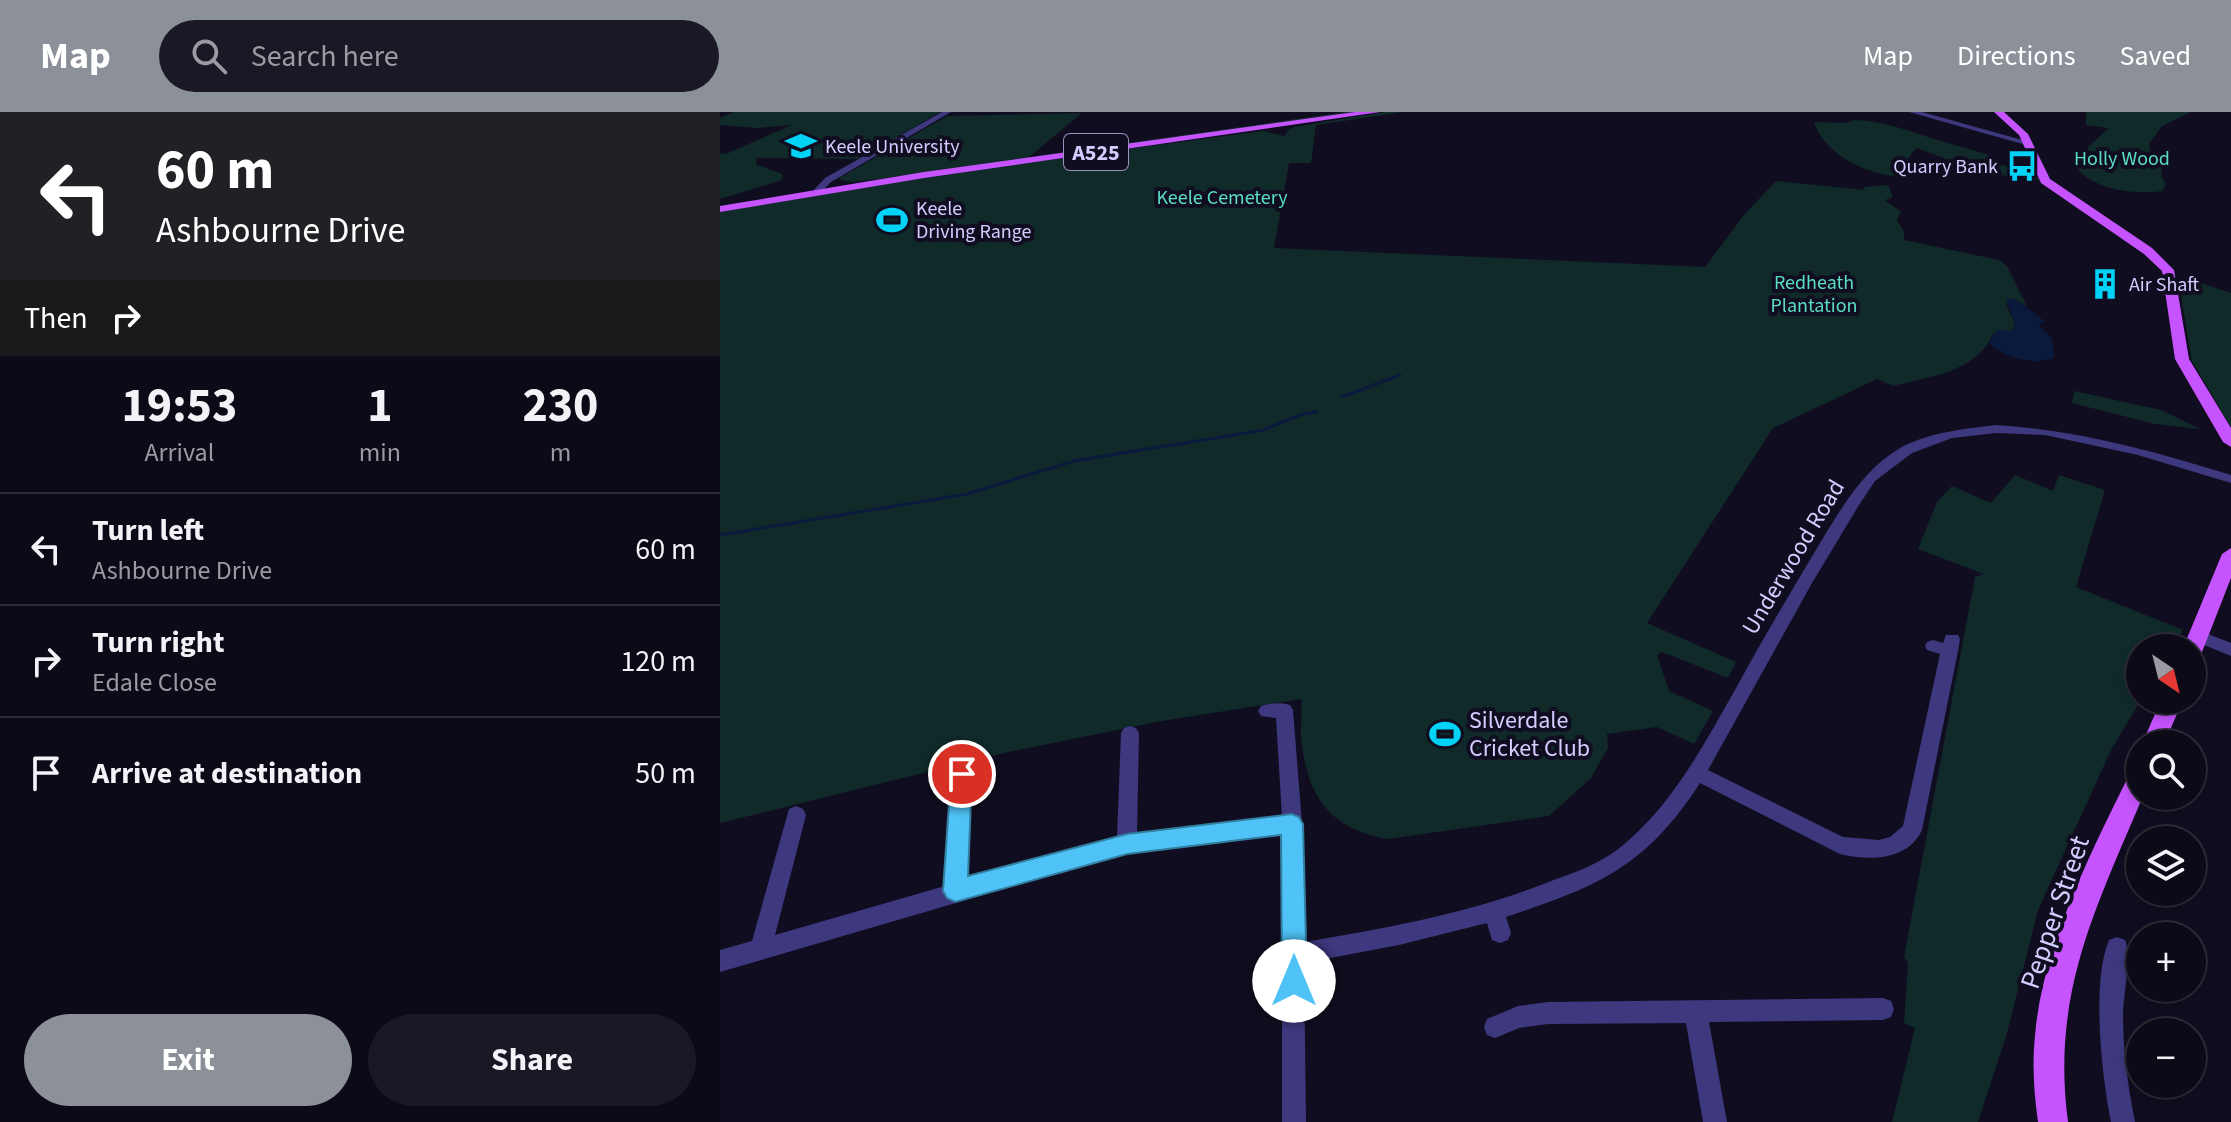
<!DOCTYPE html>
<html lang="en">
<head>
<meta charset="utf-8">
<style>
	:root { --surface:#0d0a18; --page:#1b1825; --text:#f1f3f6; --muted:#9a9aa2; --line:#2d2b37; --accent:#8c9099 }
	body { margin:0; font-family:"Source Sans 3",sans-serif; background:var(--page); color:var(--text); height:100vh; display:flex; flex-direction:column; font-size:30px; white-space:nowrap }
	* { box-sizing:border-box; margin:0 }
	p { font-size:26px; color:var(--muted) }
	.icon { flex:none; width:44px; height:44px; fill:none; stroke:currentColor; stroke-width:2; stroke-linecap:round; stroke-linejoin:round }
	.map { position:relative; flex:1; overflow:hidden }
	.side { display:flex; flex-direction:column; background:var(--surface); width:720px }
	.side>* { flex:none }
	.guide { background:#202124; color:#fff; overflow:hidden }
	.needle { width:52px; rotate:145deg }
	.controls { position:absolute; left:1406px; top:522px; display:grid; gap:16px }
	.controls a { display:grid; place-items:center; width:80px; height:80px; border-radius:50%; background:var(--surface); box-shadow:0 4px 12px #0003,0 0 0 2px var(--line); font-size:40px }
	.pin { position:absolute; display:grid; place-items:center; width:68px; height:68px; color:#fff; margin:-34px; border:4px solid #fff; border-radius:50%; box-shadow:0 2px 8px #0007 }
	.me { position:absolute; width:88px; margin:-44px; rotate:0deg; stroke-linejoin:round; filter:drop-shadow(0 0 6px #0008) }
	.turn { display:flex; align-items:center; gap:28px; height:168px; padding:0 24px; font-size:36px }
	.turn .icon { width:104px; height:104px; stroke-width:2.5 }
	.turn b { display:block; font-size:56px; line-height:68px }
	.then { display:flex; align-items:center; height:76px; padding:0 24px; background:#0003; gap:16px; font-size:30px }
	.eta { display:flex; justify-content:space-evenly; align-items:center; height:136px; text-align:center }
	.eta b { font-size:48px; font-weight:700; line-height:56px }
	.action { display:flex; gap:16px; margin-top:auto; padding:16px 24px }
	.action a { flex:1; height:92px; border-radius:48px; background:var(--accent); color:#fff; font-size:32px; font-weight:700; line-height:92px; text-align:center }
	.action a+a { background:var(--page); color:var(--text) }
	ul { padding:0; list-style:none }
	li { display:flex; align-items:center; gap:24px; height:112px; padding:0 24px; border-top:2px solid var(--line) }
	li div { flex:1 }
	li b { display:block; font-size:30px }
	li em { font-style:normal }
	header { display:flex; align-items:center; gap:48px; box-sizing:border-box; height:112px; padding:0 40px; background:var(--accent); color:#fff }
	header strong { font-size:38px }
	nav { display:flex; gap:44px; margin-inline-start:auto; font-size:28px }
	.search { width:560px; height:72px; background:var(--page); display:flex; align-items:center; gap:20px; box-sizing:border-box; padding:0 28px; border-radius:44px; color:var(--muted); font-size:30px }
	main { display:flex; flex:1; min-height:0 }
	.map>svg:first-child { display:block }
	.green { fill:#102a2a }
	.water { fill:#091a3d }
	.lines { fill:none; stroke-linecap:round; stroke-linejoin:round }
	.stream { stroke:#091a3d; stroke-width:3 }
	.minor { fill:#3e387f; fill-rule:evenodd }
	.major { fill:#c654fe; fill-rule:evenodd }
	.route { fill:#4fc3f7; stroke:#337fa1; stroke-width:2 }
	.labels { text-anchor:middle; stroke-width:8; stroke-linejoin:round; paint-order:stroke }
	.far-poi-label { font-size:20px; fill:#d4ccff; stroke:#110d20; text-anchor:start }
	.far-park-label { font-size:20px; fill:#59dec3; stroke:#110d20 }
	.shield { fill:#110d20; stroke:#9a93bc; stroke-width:2 }
	.shield-label { font-size:22px; font-weight:bold; fill:#d4ccff }
	.street-label { font-size:24px; fill:#d4ccff; stroke:#110d20 }
	.poi-label { font-size:24px; fill:#d4ccff; stroke:#110d20; text-anchor:start }
	.near-street-label { font-size:28px; fill:#d4ccff; stroke:#110d20 }
</style>
</head>
<body>
<header>
<strong>Map</strong>
<div class="search"><svg class="icon" aria-label="search" viewBox="0 0 24 24"><circle cx="10" cy="10" r="6"/><path d="M15 15l6 6"/></svg>Search here</div>
<nav><a>Map</a><a>Directions</a><a>Saved</a></nav>
</header>
<main>
<section class="side">
<div class="guide">
<div class="turn"><svg class="icon" aria-label="left" viewBox="0 0 24 24"><path d="M17 20v-9H6M10 6l-5 5 5 5"/></svg><div><b>60 m</b>Ashbourne Drive</div></div>
<div class="then">Then<svg class="icon" aria-label="right" viewBox="0 0 24 24"><path d="M7 20v-9h11M14 6l5 5-5 5"/></svg></div>
</div>
<div class="eta">
<div><b>19:53</b><p>Arrival</p></div>
<div><b>1</b><p>min</p></div>
<div><b>230</b><p>m</p></div>
</div>
<ul>
<li><svg class="icon" aria-label="left" viewBox="0 0 24 24"><path d="M17 20v-9H6M10 6l-5 5 5 5"/></svg><div><b>Turn left</b><p>Ashbourne Drive</p></div><em>60 m</em></li>
<li><svg class="icon" aria-label="right" viewBox="0 0 24 24"><path d="M7 20v-9h11M14 6l5 5-5 5"/></svg><div><b>Turn right</b><p>Edale Close</p></div><em>120 m</em></li>
<li><svg class="icon" aria-label="arrive" viewBox="0 0 24 24"><path d="M6 21V4h12l-3 4 3 4H6"/></svg><div><b>Arrive at destination</b></div><em>50 m</em></li>
</ul>
<div class="action"><a>Exit</a><a>Share</a></div>
</section>
<div class="map">
<svg width="1511" height="1010" viewBox="0 0 1511 1010">
	<rect width="100%" height="100%" fill="#110d20"/>
	<g class="green">
		<polygon points="14,0 220,0 139,47 37,46 36,52 62,62 62,68 0,87 0,41 6,42 72,13 37,16 0,13 0,6"/>
		<polygon points="625,0 646,0 159,67 131,70 118,67 227,4 362,1 309,45"/>
		<path d="M664,0H683L596,13L591,51H569L554,136L985,155L1024,103L1056,69L1145,78L1144,75L1168,73L1173,85L1165,88L1181,100L1177,108L1184,120V128L1279,148L1287,154L1307,195L1295,187L1286,192L1295,212L1292,219L1273,222C1256,261 1210,264 1173,274L1157,267L1053,316L927,511L1016,550L1008,566L942,540L937,543L949,579L993,599L974,632L937,615L887,622L888,636L871,666L829,704L668,727C608,717 586,682 581,624C580,612 583,599 581,587L436,610L293,639L0,711V98L208,64L408,37L542,19L565,24L568,18L574,15Z"/>
		<path d="M1366,0H1471L1442,14L1429,32L1431,41L1443,51L1441,64L1446,72L1442,79C1417,83 1373,78 1357,56L1367,36L1389,16L1366,13Z"/>
		<path d="M1133,8C1161,8 1186,18 1214,27C1232,32 1250,37 1269,43L1271,52L1315,57L1319,68L1264,61L1197,36C1187,45 1184,55 1174,64C1143,61 1103,40 1094,10L1127,11Z"/>
		<polygon points="1460,164 1511,181 1511,315 1472,249 1459,172"/>
		<polygon points="1354,279 1441,298 1480,317 1435,312 1352,291"/>
		<polygon points="1295,363 1333,379 1339,363 1385,378 1356,475 1463,518 1452,536 1420,536 1421,588 1391,638 1318,798 1287,921 1258,1010 1172,1010 1195,916 1184,911 1188,851 1184,845 1255,465 1264,462 1198,437 1217,390 1232,374 1271,391"/>
	</g>
	<path class="water" d="M1286,187H1295L1326,210L1318,212L1332,227L1334,246C1313,253 1285,247 1269,231L1277,218L1293,219L1295,212Z"/>
	<g class="lines">
		<g class="stream">
			<polyline points="622,285 680,263"/>
			<polyline points="0,423 247,382 354,349 544,318 582,302 597,300"/>
		</g>
		<g class="minor">
			<polygon points="222,0 231,0 111,70 100,81 93,79 105,66"/>
			<polygon points="1189,0 1202,0 1313,31 1306,33"/>
			<path d="M1276,313C1358,318 1433,339 1511,363V371L1418,343L1325,323L1276,321L1232,326L1192,341L1155,369L1139,393L1092,471L988,658L1123,725L1159,728L1170,725L1183,714L1220,542L1207,538L1205,534L1207,530L1213,528L1223,531L1226,523H1238L1240,527L1238,539L1202,718C1188,749 1148,749 1120,742L980,671C925,756 878,774 786,805L791,821L788,828L780,831L772,828L767,811L679,833L584,851L586,1010H562V722L407,741L0,860V838L32,829L69,697L76,694L83,697L86,703L55,823L225,774L233,662L235,656L242,654L249,656L251,662L246,769L397,726L401,621L404,616L410,614L416,616L419,621L417,722L562,705L556,606L541,604L538,599L541,594C550,591 561,590 570,593L573,598L582,712L584,830C667,816 752,801 831,769C853,761 877,753 897,738C950,697 982,636 1015,578C1041,530 1069,483 1097,436C1120,399 1142,357 1182,335C1211,320 1244,317 1276,313Z"/>
			<polygon points="1478,518 1511,531 1511,544 1472,528 1470,524 1472,520"/>
			<path d="M1397,825L1405,828C1412,845 1403,883 1403,903C1403,939 1408,975 1415,1010H1391C1382,964 1371,872 1389,828Z"/>
			<polygon points="1163,886 1171,889 1174,897 1171,905 1163,908 989,910 1007,1010 983,1010 966,911 828,912 799,916 775,926 767,923 764,915 767,907 798,894 828,890"/>
		</g>
		<g class="major">
			<polygon points="635,0 660,0 204,66 0,100 0,94 204,60"/>
			<polygon points="1274,0 1284,0 1308,22 1330,67 1432,136 1454,158 1469,247 1511,316 1511,335 1503,330 1455,247 1442,159 1424,142 1321,71 1299,23"/>
			<polygon points="1511,436 1511,466 1482,540 1479,546 1472,548 1472,536 1463,536 1502,442"/>
			<polygon points="1441,588 1463,588 1444,632 1422,632"/>
			<path d="M1420,654V684H1423C1375,798 1331,882 1348,1010H1318C1314,981 1312,953 1315,924C1322,835 1373,736 1412,657Z"/>
		</g>
	</g>
	<polygon class="route" points="242,653 249,656 252,662 248,764 407,722 572,702 579,705 583,712 587,869 583,878 574,882 565,878 562,869 561,723 407,742 235,790 227,786 223,779 231,662 234,656"/>
	<defs>
		<symbol id="university-bare" viewBox="-9 -9 18 18"><path d="M0-5L7-2L0 1L-7-2ZM-4 1L0 2.5L4 1V4Q0 6-4 4Z" fill="#01d2f6" stroke="#110d20" stroke-width="2.5" paint-order="stroke"/></symbol>
		<symbol id="bus-bare" viewBox="-9 -9 18 18"><path d="M-5-6H5V4H4V6H2V4H-2V6H-4V4H-5ZM-3.5-4V0h7V-4ZM-3.5 1.2v1.5H-2V1.2ZM2 1.2v1.5H3.5V1.2Z" fill="#01d2f6" stroke="#110d20" stroke-width="2.5" paint-order="stroke"/></symbol>
		<symbol id="stadium-bare" viewBox="-9 -9 18 18"><path d="M0-5a6.5 5 0 1 0 0 10a6.5 5 0 1 0 0-10ZM-3.5-1.8h7v3.6h-7Z" fill="#01d2f6" stroke="#110d20" stroke-width="2.5" paint-order="stroke"/></symbol>
		<symbol id="building-bare" viewBox="-9 -9 18 18"><path d="M-4-6H4V6H1V3H-1V6H-4ZM-2.5-4.3h1.7v1.8h-1.7ZM.8-4.3h1.7v1.8H.8ZM-2.5-1h1.7V.8h-1.7ZM.8-1h1.7V.8H.8Z" fill="#01d2f6" stroke="#110d20" stroke-width="2.5" paint-order="stroke"/></symbol>
	</defs>
	<g fill-rule="evenodd">
		<use href="#university-bare" x="59" y="12" width="44" height="44"/>
		<use href="#bus-bare" x="1280" y="32" width="44" height="44"/>
		<use href="#stadium-bare" x="150" y="86" width="44" height="44"/>
		<use href="#building-bare" x="1363" y="150" width="44" height="44"/>
		<use href="#stadium-bare" x="703" y="600" width="44" height="44"/>
	</g>
	<g class="labels">
		<g class="far-poi-label">
			<text x="105" y="41">Keele University</text>
			<text x="1278" y="61" text-anchor="end">Quarry Bank</text>
			<text x="196" y="103">Keele<tspan x="196" dy="23">Driving Range</tspan></text>
			<text x="1409" y="179">Air Shaft</text>
		</g>
		<g class="far-park-label">
			<text x="1402" y="53">Holly Wood</text>
			<text x="502" y="92">Keele Cemetery</text>
			<text x="1094" y="177">Redheath<tspan x="1094" dy="23">Plantation</tspan></text>
		</g>
		<rect class="shield" x="344" y="22" width="64" height="36" rx="6"/>
		<g class="shield-label">
			<text x="376" y="48">A525</text>
		</g>
		<g class="street-label">
			<text transform="translate(1073 445) rotate(-59)" y="8">Underwood Road</text>
		</g>
		<g class="poi-label">
			<text x="749" y="616">Silverdale<tspan x="749" dy="28">Cricket Club</tspan></text>
		</g>
		<g class="near-street-label">
			<text transform="translate(1334 800) rotate(-71)" y="10">Pepper Street</text>
		</g>
	</g>
</svg>
<div class="controls">
<a><svg class="needle" viewBox="-14 -14 28 28"><path d="M0-13l5 13h-10z" fill="#e53935"/><path d="M0 13l5-13h-10z" fill="#9a9aa2"/></svg></a>
<a><svg class="icon" aria-label="search" viewBox="0 0 24 24"><circle cx="10" cy="10" r="6"/><path d="M15 15l6 6"/></svg></a>
<a><svg class="icon" aria-label="layers" viewBox="0 0 24 24"><path d="M12 4l9 5-9 5-9-5zM3 14l9 5 9-5"/></svg></a>
<a>+</a>
<a>−</a>
</div>
<div class="pin" style="left:242px;top:662px;background:#d93025"><svg class="icon" aria-label="arrive" viewBox="0 0 24 24"><path d="M6 21V4h12l-3 4 3 4H6"/></svg></div>
<svg class="me" style="left:574px;top:869px" viewBox="-20 -20 40 40"><circle r="19" fill="#fff"/><path d="M0-13L10 11 0 6-10 11z" fill="#4fc3f7"/></svg>
</div>
</main>
</body>
</html>
